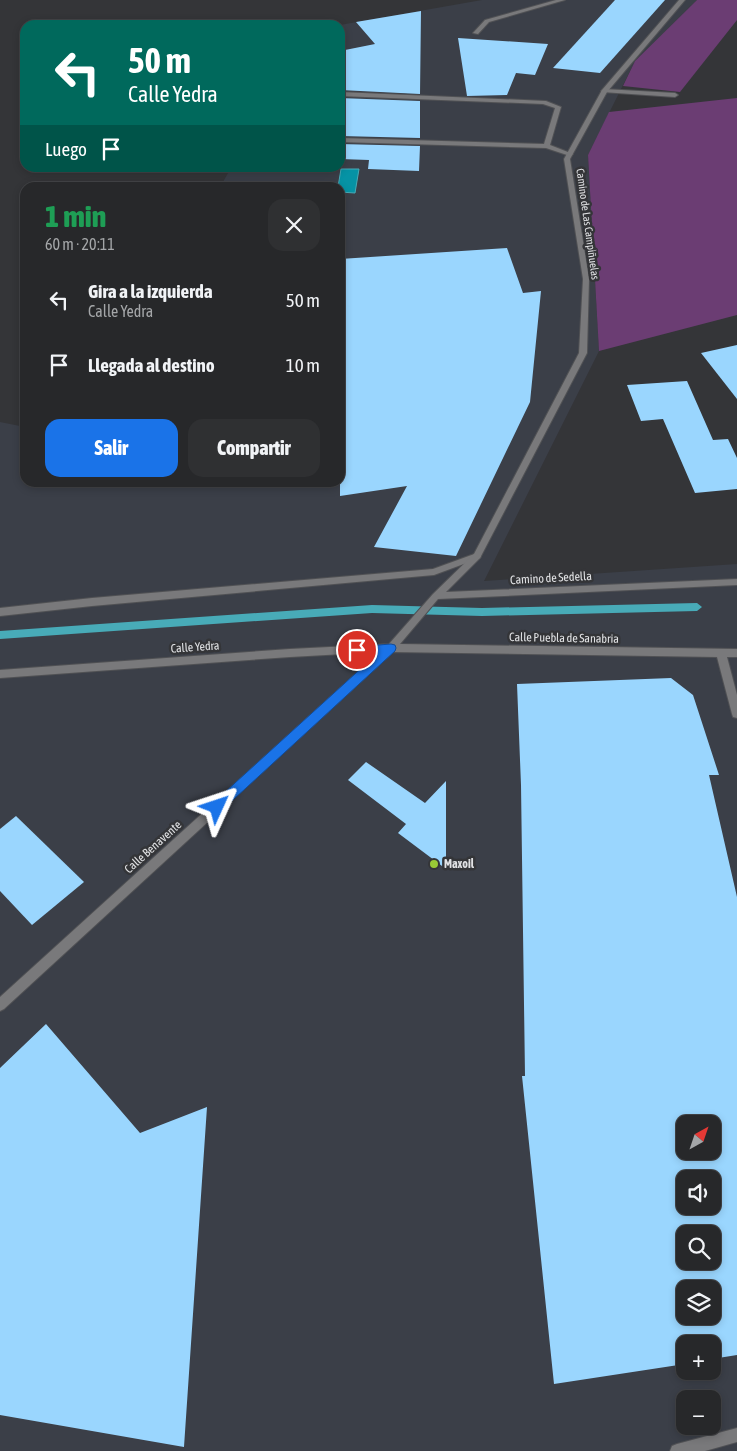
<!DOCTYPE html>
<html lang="es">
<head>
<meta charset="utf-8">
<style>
	:root { --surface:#27282a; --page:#2f3032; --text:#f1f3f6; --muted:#a4a6a8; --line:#434447; --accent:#1a73e8 }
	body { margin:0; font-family:"Asap Condensed",sans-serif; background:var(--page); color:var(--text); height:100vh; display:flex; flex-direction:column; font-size:19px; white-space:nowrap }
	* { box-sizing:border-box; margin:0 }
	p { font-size:16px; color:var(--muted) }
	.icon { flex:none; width:28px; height:28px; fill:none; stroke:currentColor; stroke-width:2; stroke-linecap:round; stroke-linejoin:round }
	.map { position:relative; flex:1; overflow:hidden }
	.drawer { position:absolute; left:20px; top:182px; width:325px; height:305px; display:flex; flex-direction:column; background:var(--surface); border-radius:15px; box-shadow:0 2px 8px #0003,0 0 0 1px var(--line) }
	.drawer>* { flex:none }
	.guide { position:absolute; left:20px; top:20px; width:325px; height:152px; border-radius:15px; box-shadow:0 2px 8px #0003,0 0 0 1px var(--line); background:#00695c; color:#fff; overflow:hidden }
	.needle { width:32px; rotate:40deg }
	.buttons { position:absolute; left:676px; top:1115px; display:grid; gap:10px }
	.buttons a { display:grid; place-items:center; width:45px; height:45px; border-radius:10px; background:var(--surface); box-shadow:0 2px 8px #0003,0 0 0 1px var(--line); font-size:25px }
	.pin { position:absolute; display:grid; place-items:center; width:42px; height:42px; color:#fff; margin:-21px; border:2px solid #fff; border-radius:50%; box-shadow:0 1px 5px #0007 }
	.me { position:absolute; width:55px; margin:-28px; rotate:48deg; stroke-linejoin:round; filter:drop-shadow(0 0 4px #0008) }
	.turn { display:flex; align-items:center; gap:18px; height:105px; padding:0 25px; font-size:22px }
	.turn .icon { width:65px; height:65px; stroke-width:2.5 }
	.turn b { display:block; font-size:35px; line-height:42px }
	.then { display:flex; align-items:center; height:48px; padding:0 25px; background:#0003; gap:10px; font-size:19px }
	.round { display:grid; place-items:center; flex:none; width:52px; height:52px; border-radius:15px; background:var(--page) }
	.summary { display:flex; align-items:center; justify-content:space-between; height:85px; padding:0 25px }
	h1 { font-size:30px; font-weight:800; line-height:38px; color:#1e9e55 }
	.cta { display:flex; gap:10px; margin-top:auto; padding:10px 25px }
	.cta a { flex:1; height:58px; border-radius:15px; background:var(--accent); color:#fff; font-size:20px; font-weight:800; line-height:58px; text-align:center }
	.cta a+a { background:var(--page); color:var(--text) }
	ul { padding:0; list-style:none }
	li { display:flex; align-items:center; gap:15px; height:65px; padding:0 25px }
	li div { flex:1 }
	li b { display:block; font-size:19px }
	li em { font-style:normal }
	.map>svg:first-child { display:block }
	.built { fill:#3b3f48; fill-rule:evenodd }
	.green { fill:#6b3d73 }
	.water { fill:#0693a5; stroke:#48abb8 }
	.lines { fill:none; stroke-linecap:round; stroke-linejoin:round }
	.stream { fill:#48abb8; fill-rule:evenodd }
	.building { fill:#9ad6fe; fill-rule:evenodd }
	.service-casing { stroke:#505154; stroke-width:2 }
	.minor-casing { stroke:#505154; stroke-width:2 }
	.service { fill:#79797b; fill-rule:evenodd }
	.minor { fill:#79797b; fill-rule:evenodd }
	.route { fill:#1a73e8; stroke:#114b97 }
	.poi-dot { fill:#99cb36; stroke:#343538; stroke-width:2 }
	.labels { text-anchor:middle; stroke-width:5; stroke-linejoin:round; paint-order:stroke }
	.far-street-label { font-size:11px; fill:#e1e2e4; stroke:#343538 }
	.street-label { font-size:12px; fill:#e1e2e4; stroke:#343538 }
	.poi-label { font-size:12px; font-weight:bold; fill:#e1e2e4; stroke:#343538; text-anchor:start }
</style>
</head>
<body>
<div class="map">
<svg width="737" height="1451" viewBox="0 0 737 1451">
	<rect width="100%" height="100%" fill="#343538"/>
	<path class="built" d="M482,0H697L635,61L588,155L599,351L484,581L737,564V1451H0V422L25,427V482H340V188L220,187L231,168H340V25ZM685,1124H712V1151H685ZM685,1179H712V1206H685ZM685,1234H712V1261H685ZM685,1289H712V1316H685ZM685,1344H712V1371H685ZM685,1399H712V1426H685Z"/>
	<g class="green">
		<polygon points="697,0 737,0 737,20 680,92 623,86 635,61"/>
		<polygon points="737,98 737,315 599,351 588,155 609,112"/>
	</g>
	<polygon class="water" points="341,169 359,169 355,193 340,192 338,187"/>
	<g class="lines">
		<polygon class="stream" points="697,603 702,607 697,611 482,616 372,613 0,639 0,631 372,605 482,608"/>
	</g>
	<g class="building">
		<polygon points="615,0 665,0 600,73 553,68"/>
		<polygon points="421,11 420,94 340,90 340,51 375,44 356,22"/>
		<polygon points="458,38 548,44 535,75 516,73 507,95 467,96"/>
		<polygon points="340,98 420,101 420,138 340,136"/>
		<polygon points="340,144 420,146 419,171 368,169 369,160 340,159"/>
		<polygon points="507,248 523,293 541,291 530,402 456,556 374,547 407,486 340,496 340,259"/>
		<polygon points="737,345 737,399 701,353"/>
		<polygon points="687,381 713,440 728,439 737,458 737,489 695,493 663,419 641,421 627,385"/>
		<path d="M671,678L693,695L719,775H709L737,897V1355L712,1359V1344H685V1364L554,1384L522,1076H525L521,785L517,684ZM685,1124H712V1151H685ZM685,1179H712V1206H685ZM685,1234H712V1261H685ZM685,1289H712V1316H685Z"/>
		<polygon points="366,762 425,803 446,781 446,869 398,833 406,824 348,780"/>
		<polygon points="16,816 84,882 32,925 0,891 0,829"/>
		<polygon points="46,1024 140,1133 207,1107 184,1447 0,1415 0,1068"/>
	</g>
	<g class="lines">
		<defs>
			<g id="service">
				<polygon points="556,0 565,0 489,22 478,34 473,33 485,20"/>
				<polygon points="604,89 675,93 678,95 675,97 602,92 601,91"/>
				<polygon points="340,92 546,101 561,107 550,145 573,154 570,156 546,148 340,142 340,138 544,144 555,108 543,104 340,96"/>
				<polygon points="477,553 481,556 480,558 434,575 92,606 0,616 0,608 92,598 433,569"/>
			</g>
			<g id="minor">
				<polygon points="679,0 685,0 607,92 570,159 589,279 587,353 480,558 446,592 737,579 737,585 438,599 400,644 737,649 737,657 727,657 737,695 737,718 733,717 732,714 717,657 393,652 4,1009 0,1011 0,997 380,652 290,657 0,678 0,670 290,649 389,644 433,594 474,554 579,353 583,279 564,159 602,90"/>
				<polygon points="737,1428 737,1442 705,1451 670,1451 672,1446 677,1444"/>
			</g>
		</defs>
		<use href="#service" class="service-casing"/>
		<use href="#minor" class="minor-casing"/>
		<use href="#service" class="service"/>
		<use href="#minor" class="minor"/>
	</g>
	<polygon class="route" points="391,644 395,645 396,648 395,651 221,811 217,812 213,811 211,807 213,803 378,653 353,653 352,650 353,647"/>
	<circle class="poi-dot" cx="434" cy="864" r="5"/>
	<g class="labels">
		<g class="far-street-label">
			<text transform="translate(588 224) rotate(82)" y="4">Camino de Las Campiñuelas</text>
		</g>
		<g class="street-label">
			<text transform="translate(551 578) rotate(-3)" y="4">Camino de Sedella</text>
			<text transform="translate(564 638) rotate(1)" y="4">Calle Puebla de Sanabria</text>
			<text transform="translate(195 647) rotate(-4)" y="4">Calle Yedra</text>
			<text transform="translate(153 847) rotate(-42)" y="4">Calle Benavente</text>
		</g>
		<g class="poi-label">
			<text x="444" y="868">Maxoil</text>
		</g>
	</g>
</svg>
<div class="buttons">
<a><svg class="needle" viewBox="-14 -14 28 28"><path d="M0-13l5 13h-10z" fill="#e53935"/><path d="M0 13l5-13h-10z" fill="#a4a6a8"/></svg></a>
<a><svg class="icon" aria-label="sound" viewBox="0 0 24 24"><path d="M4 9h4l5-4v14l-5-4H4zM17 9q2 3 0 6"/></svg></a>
<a><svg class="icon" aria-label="search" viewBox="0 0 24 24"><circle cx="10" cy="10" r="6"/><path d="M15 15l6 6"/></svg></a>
<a><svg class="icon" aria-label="layers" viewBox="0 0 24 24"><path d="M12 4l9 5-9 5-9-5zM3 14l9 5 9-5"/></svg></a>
<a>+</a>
<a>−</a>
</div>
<div class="pin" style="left:357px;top:650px;background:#d93025"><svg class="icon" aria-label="arrive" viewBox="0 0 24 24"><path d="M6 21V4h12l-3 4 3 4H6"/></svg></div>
<svg class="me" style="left:217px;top:807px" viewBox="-20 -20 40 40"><path d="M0-17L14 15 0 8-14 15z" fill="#1a73e8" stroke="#fff" stroke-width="4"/></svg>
<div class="guide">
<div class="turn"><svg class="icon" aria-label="left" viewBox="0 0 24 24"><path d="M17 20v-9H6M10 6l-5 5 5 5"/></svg><div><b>50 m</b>Calle Yedra</div></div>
<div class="then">Luego<svg class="icon" aria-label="arrive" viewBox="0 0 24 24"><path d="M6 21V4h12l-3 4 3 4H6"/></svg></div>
</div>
<section class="drawer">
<div class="summary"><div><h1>1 min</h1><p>60 m · 20:11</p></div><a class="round"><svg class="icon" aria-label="close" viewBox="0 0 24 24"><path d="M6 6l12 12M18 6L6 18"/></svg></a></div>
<ul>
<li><svg class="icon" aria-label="left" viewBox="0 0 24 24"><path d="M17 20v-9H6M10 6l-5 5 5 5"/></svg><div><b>Gira a la izquierda</b><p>Calle Yedra</p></div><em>50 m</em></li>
<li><svg class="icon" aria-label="arrive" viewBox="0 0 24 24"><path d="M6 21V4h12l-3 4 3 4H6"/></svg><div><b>Llegada al destino</b></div><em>10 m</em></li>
</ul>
<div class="cta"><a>Salir</a><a>Compartir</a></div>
</section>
</div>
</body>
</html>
